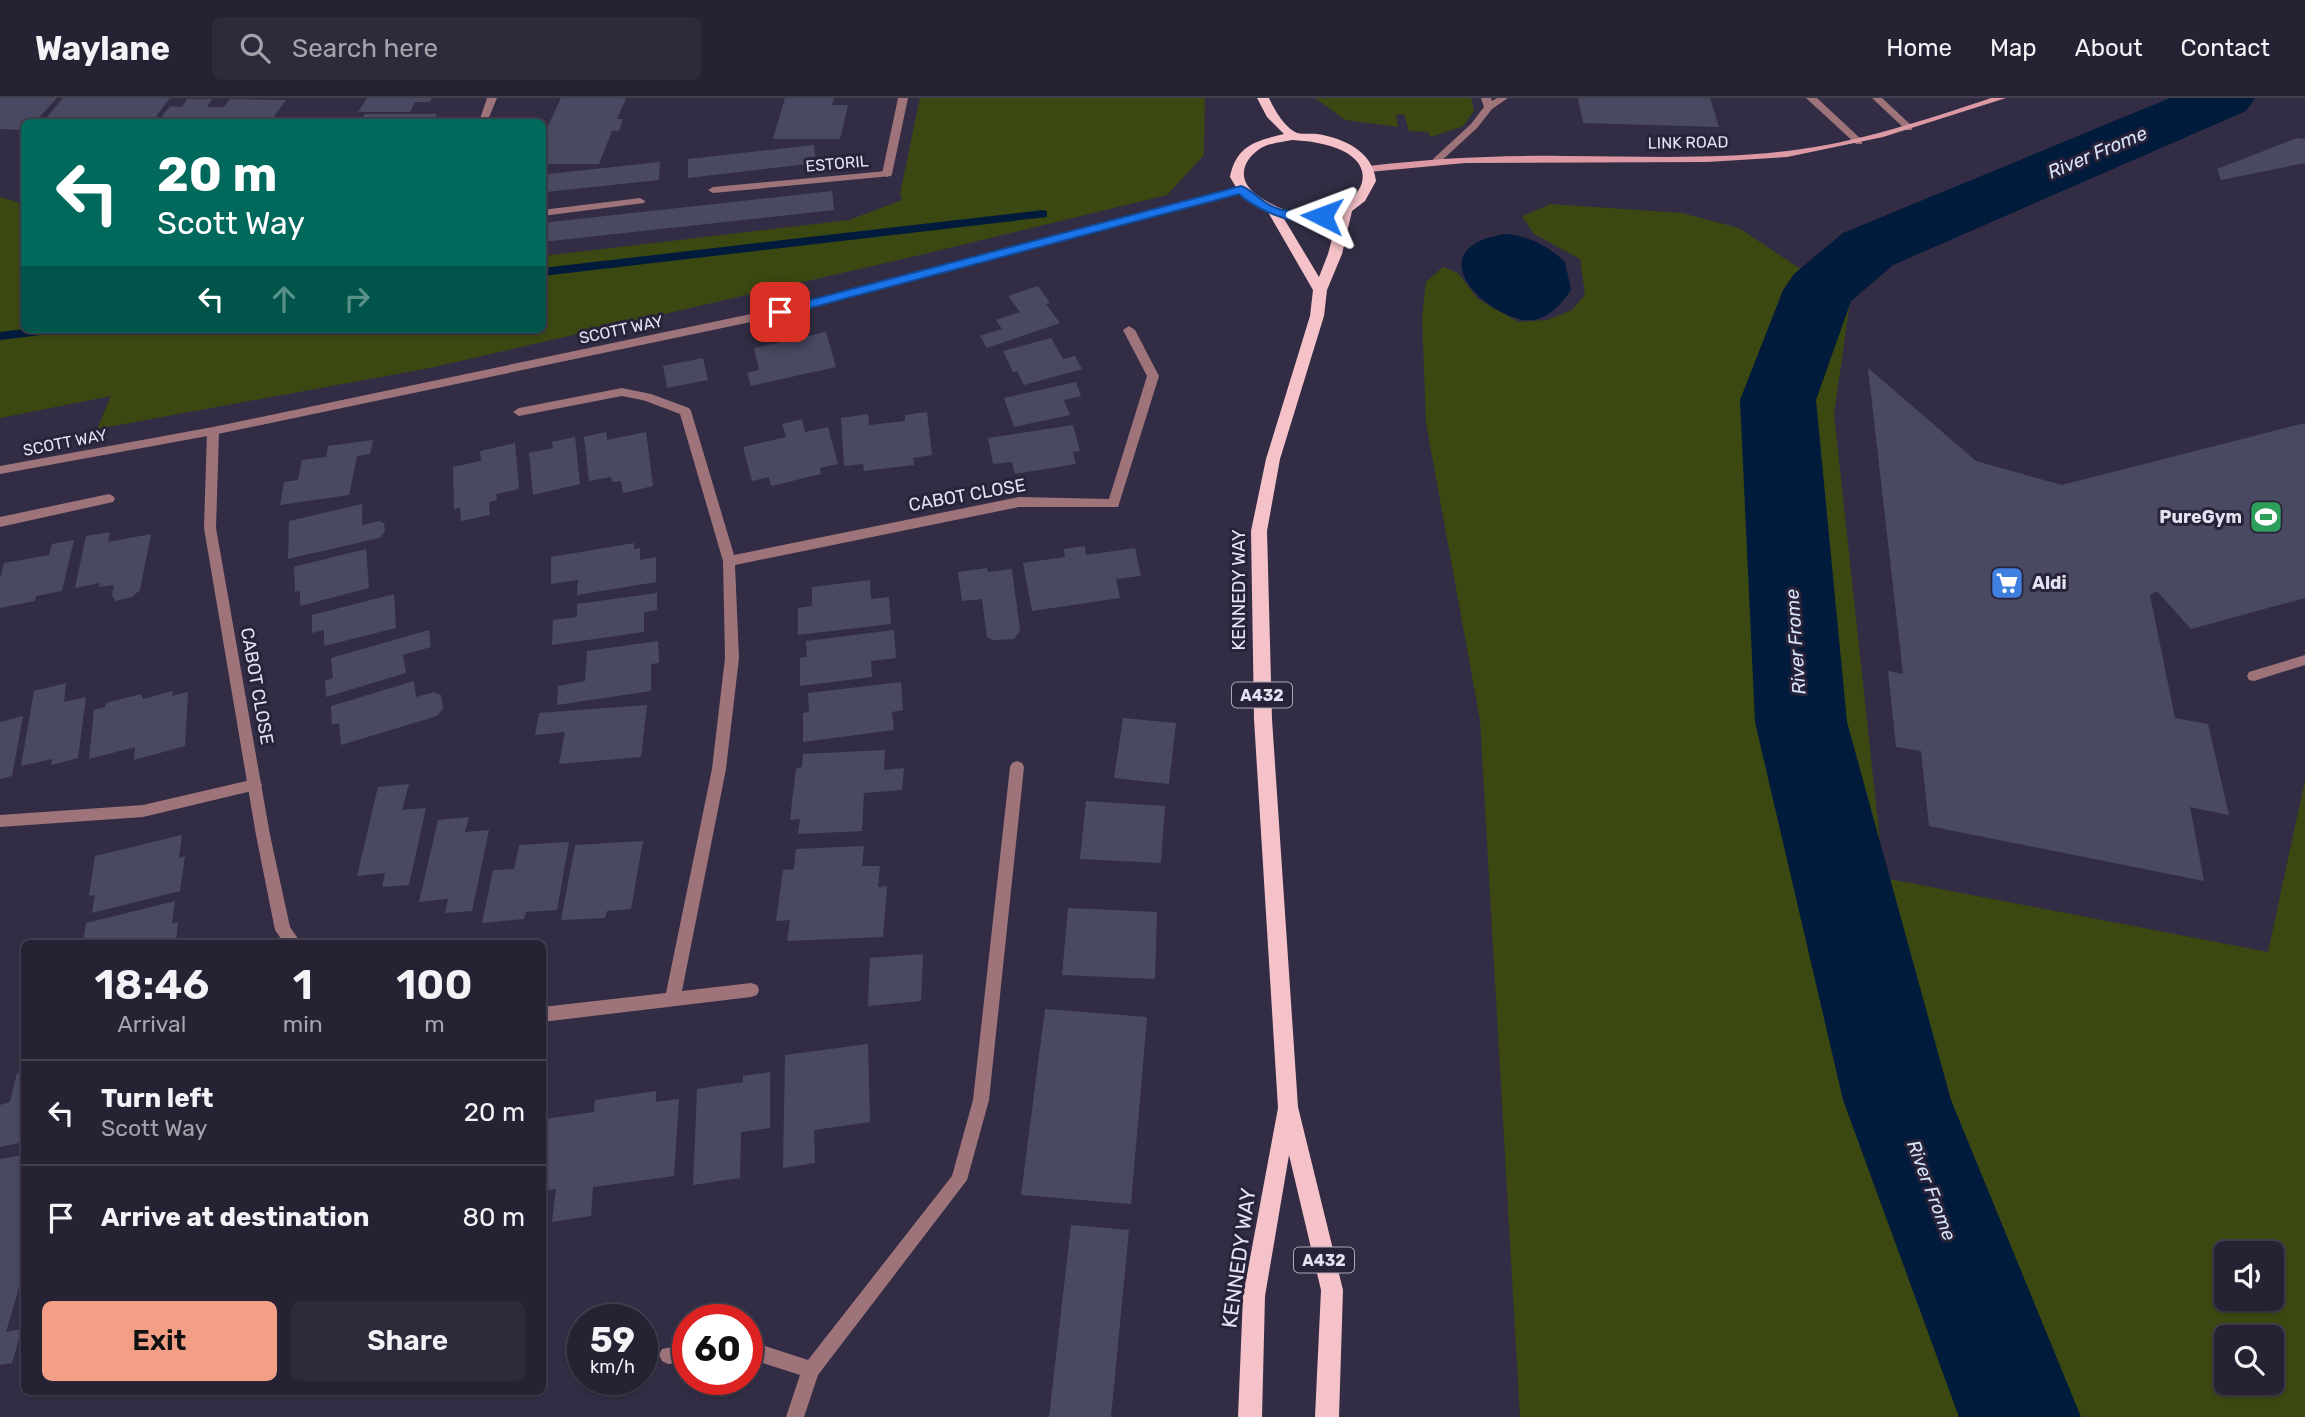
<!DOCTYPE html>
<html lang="en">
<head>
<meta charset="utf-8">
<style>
	:root { --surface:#262233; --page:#2e2a3b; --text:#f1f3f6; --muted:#a4a4ac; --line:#423f4e; --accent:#f39f85 }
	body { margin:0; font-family:Rubik,sans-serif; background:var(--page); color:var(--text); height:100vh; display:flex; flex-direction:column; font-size:26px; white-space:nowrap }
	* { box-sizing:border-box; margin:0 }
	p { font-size:23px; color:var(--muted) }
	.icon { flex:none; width:38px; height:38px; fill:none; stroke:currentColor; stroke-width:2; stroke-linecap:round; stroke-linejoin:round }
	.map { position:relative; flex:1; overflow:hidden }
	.side { position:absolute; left:21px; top:842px; width:525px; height:455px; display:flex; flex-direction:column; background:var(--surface); border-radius:10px; box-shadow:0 2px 5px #0004,0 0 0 2px var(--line) }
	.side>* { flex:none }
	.hud { position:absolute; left:21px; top:21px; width:525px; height:214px; border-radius:10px; box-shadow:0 2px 5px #0004,0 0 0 2px var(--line); background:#00695c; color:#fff; overflow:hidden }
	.tools { position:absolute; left:2214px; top:1143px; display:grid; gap:14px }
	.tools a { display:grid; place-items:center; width:70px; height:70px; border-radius:10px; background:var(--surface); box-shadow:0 2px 5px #0004,0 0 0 2px var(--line); font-size:35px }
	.speed { position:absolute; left:567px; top:1206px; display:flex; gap:14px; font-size:35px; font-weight:700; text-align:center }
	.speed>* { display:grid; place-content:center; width:91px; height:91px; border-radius:50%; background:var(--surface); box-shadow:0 2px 5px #0004,0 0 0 2px var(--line); line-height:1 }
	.speed small { font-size:18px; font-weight:400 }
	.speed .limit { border:10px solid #d22; background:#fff; color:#111 }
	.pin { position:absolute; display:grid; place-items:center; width:60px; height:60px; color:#fff; margin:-30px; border-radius:14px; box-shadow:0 4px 10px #0006 }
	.me { position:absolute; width:77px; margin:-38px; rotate:273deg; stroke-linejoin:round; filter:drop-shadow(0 0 5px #0008) }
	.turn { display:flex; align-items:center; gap:24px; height:147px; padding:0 21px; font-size:32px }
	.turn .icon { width:91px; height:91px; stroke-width:2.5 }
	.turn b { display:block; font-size:49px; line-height:60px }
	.lanes { display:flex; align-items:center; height:66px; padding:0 21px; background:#0003; justify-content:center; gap:35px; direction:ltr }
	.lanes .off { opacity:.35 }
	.eta { display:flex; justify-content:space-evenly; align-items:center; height:119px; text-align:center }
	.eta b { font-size:42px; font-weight:600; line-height:49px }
	.button { display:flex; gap:14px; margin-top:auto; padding:14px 21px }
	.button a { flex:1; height:80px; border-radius:10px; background:var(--accent); color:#111; font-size:28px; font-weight:600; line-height:80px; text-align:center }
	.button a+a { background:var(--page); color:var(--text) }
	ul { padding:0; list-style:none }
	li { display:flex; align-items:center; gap:21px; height:105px; padding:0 21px; border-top:2px solid var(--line) }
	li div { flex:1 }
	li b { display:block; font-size:26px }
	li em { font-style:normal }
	header { display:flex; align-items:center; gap:42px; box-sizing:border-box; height:98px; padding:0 35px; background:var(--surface); border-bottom:2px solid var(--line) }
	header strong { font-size:33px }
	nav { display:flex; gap:38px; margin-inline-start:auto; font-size:24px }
	.search { width:490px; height:63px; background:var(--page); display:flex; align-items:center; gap:18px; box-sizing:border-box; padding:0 24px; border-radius:10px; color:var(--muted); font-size:26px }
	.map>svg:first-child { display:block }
	.green { fill:#3b4811; fill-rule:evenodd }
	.water { fill:#011b3c }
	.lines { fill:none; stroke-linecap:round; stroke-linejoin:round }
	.stream { fill:#011b3c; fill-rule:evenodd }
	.river { fill:#011b3c; fill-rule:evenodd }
	.building { fill:#494a62 }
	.service { fill:#9e747a; fill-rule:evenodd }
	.minor { fill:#9e747a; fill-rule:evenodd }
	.tertiary { fill:#9e747a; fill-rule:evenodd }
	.secondary { fill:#dc99a4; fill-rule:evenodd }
	.primary { fill:#f6c2c9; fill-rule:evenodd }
	.route { fill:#1a73e8; stroke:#114b97; stroke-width:2 }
	.labels { text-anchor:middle; stroke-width:6; stroke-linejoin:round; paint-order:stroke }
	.far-street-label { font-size:16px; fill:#e4e1f0; stroke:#282339 }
	.shield { fill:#282339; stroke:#aca8b9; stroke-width:2 }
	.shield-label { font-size:16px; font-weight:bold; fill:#e4e1f0 }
	.street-label { font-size:18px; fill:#e4e1f0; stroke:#282339 }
	.poi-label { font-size:18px; font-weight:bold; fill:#e4e1f0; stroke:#282339; text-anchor:end }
	.water-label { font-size:19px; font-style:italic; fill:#d7e5f8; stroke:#282339 }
	.near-street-label { font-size:21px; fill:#e4e1f0; stroke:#282339 }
</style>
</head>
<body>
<header>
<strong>Waylane</strong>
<div class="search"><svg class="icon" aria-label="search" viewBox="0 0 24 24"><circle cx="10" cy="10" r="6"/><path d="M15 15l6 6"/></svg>Search here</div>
<nav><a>Home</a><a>Map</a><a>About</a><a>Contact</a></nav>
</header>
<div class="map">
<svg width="2305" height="1319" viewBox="0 0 2305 1319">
	<rect width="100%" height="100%" fill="#322d44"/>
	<g class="green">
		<polygon points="920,0 1205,0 1204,57 1167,97 920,157 430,270 97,331 111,298 0,320 0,99 24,106 24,231 542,231 543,158 849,122 902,102 900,96"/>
		<polygon points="1315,0 1471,0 1474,13 1463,28 1431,39 1428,34 1409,33 1404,16 1396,17 1398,29 1345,22"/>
		<path d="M1551,106L1682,115L1739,130L1850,204L1834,316L1884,780L2268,854L2305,682V1319H1520L1480,622L1426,325L1422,219L1426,184L1443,169L1458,175L1478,201L1518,224L1547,222L1572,212L1585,197L1580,161L1534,136L1522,118ZM2272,1155V1200H2226V1155ZM2272,1239V1284H2226V1239Z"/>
	</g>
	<path class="water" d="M1505,136C1529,138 1548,148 1565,164L1571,192C1563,204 1550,219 1534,222C1494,228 1410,151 1505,136Z"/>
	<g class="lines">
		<g class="stream">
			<polygon points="1043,112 1047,113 1047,119 542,178 542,170"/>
			<polygon points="24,231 64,231 58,235 0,242 0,234"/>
		</g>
		<polygon class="river" points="2170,0 2255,0 2246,13 1893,167 1851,203 1816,302 1847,624 1951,1002 2081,1319 1959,1319 1843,1002 1755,624 1740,302 1783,192 1794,176 1843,135"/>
	</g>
	<g class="building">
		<polygon points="0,0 57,0 35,24 24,24 24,32 0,31"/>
		<polygon points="63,0 170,0 152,24 43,24"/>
		<polygon points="367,0 432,0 430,4 415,4 410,14 358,14"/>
		<polygon points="561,0 626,0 617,21 623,21 619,33 612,33 599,66 542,66 542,41"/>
		<polygon points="785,0 834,0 832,7 848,7 840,41 773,41"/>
		<polygon points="1578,0 1710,0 1719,29 1583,25"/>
		<polygon points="187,1 212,1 207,9 224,9 230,1 286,2 270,24 158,24 170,8 182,9"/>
		<polygon points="365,16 437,16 432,24 361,24"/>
		<polygon points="2297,40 2305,41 2305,65 2221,82 2217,71"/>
		<polygon points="814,47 816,65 688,80 688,61"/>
		<polygon points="660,64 659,82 546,94 548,76"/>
		<polygon points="832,93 834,112 542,144 542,125"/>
		<polygon points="1038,188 1050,205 1046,206 1060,225 987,250 980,238 1002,231 996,222 1020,214 1008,198"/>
		<polygon points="826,234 836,269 751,288 747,275 759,272 754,250"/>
		<polygon points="1051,240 1063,261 1075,258 1082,271 1024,287 1017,273 1013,274 1003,253"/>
		<polygon points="703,260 708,282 667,290 663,268"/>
		<polygon points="1868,270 1976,363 2062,387 2305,325 2305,500 2191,531 2157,493 2150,497 2175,620 2208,626 2229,717 2190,709 2204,783 1929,728 1921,653 1896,649 1888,573 1903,576"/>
		<polygon points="1076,284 1081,298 1064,302 1070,317 1014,329 1004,300"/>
		<polygon points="927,314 932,357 913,360 914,367 864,373 863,366 844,368 841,320 868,316 869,327 905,323 905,317"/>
		<polygon points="802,321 805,334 828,329 838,366 820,370 821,376 771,388 769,379 752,383 743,349 786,339 782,326"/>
		<polygon points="1073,327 1080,353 1073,354 1076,366 1015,376 1012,364 993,366 988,340"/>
		<polygon points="606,334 607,342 646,334 653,388 623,395 621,383 612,384 611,379 589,383 584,339"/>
		<polygon points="575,339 580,386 533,397 529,355 553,350 552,344"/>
		<polygon points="373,342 370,356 357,358 349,397 280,407 284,384 298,382 302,362 326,359 328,348"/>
		<polygon points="515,345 519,391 496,396 497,402 489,404 490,417 461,423 460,410 454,411 453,369 481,363 480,353"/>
		<polygon points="362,406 362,427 379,423 384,425 385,434 379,440 288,461 289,423"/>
		<polygon points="110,434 108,444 151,436 140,492 132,499 115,503 112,497 114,487 99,489 100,485 75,490 86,438"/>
		<polygon points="74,442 62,493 36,498 35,503 0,510 0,481 4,465 49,457 52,446"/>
		<polygon points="634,445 634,451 640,450 640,462 656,459 656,484 577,497 578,482 551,486 551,459"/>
		<polygon points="1085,448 1086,457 1135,450 1141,478 1116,481 1120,500 1032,513 1023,465 1065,459 1064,451"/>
		<polygon points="366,451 369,490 300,508 300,493 295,494 294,469"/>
		<polygon points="987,470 988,474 1012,471 1020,533 1014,541 993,542 987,539 982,501 962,503 958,474"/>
		<polygon points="870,482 871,501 889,499 891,526 798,537 798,510 812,508 812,489"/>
		<polygon points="657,495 657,512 644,514 644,534 552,547 553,522 577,519 577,506"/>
		<polygon points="394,496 396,530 324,548 324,532 312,535 312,517"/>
		<polygon points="429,532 431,549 403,557 406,575 326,599 325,583 333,580 331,560"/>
		<polygon points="894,532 896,560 871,563 872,579 800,588 800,560 807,559 806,543"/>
		<polygon points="658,543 659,565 651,566 651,593 557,607 558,588 585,583 587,553"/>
		<polygon points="414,583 416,599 434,594 441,597 443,610 437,618 341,647 339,625 332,627 331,608"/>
		<polygon points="901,584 903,612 892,614 894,632 803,644 803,615 809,614 808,595"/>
		<polygon points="66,585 64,604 86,599 78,660 51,667 52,661 21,668 34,593"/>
		<polygon points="173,593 172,598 188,594 185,648 134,662 135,649 89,661 94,612 105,609 106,605 141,596 143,601"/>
		<polygon points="647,607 641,659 559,666 565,634 535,637 539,615"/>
		<polygon points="23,618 12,678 0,681 0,624"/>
		<polygon points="1123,620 1176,625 1169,686 1114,680"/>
		<polygon points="885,652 884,672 904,670 902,692 864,695 862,733 798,736 800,721 790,722 796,670 802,669 803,656"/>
		<polygon points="409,686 402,712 426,710 409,787 382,789 385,775 357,778 378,689"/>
		<polygon points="1086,703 1165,708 1161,765 1080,761"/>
		<polygon points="469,719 465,734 489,732 472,813 445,815 448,801 419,804 438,722"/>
		<polygon points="182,737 179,760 185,758 180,793 92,815 95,797 89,798 95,758"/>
		<polygon points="643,743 631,811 607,813 605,820 561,822 575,747"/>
		<polygon points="569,744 557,812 526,814 524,821 482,825 493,772 514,771 519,747"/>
		<polygon points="864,748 862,768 880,768 878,789 887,788 883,839 787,843 790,822 776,823 783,772 794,771 796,751"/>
		<polygon points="175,803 172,826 178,824 176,845 83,845 86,825"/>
		<polygon points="1068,810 1157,814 1155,881 1062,877"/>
		<polygon points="923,856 921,903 868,908 870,860"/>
		<polygon points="1045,911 1147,919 1131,1106 1021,1097"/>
		<polygon points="868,946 870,1024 814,1032 815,1065 783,1070 785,957"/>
		<polygon points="24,973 24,1044 0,1049 0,1007 10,1004 17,975"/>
		<polygon points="770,974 770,1030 741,1034 740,1080 693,1087 697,991 743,984 743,978"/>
		<polygon points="656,993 656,1004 679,1001 674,1078 593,1089 591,1118 552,1124 556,1091 542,1093 542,1005 546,1005 545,1021 594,1014 595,1002"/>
		<polygon points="24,1057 24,1172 6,1234 22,1231 12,1265 0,1267 0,1061"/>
		<polygon points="1071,1127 1129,1132 1111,1319 1049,1319"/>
	</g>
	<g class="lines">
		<g class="service">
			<polygon points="1481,0 1491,0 1492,3 1497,0 1508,0 1492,11 1477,30 1439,65 1433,65 1433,61 1471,26 1484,9"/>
			<polygon points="1806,0 1817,0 1862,42 1862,46 1856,46"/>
			<polygon points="1872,0 1882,0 1912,28 1912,32 1906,32"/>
			<polygon points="887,73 892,76 891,78 713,95 708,92 713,89"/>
			<polygon points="640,100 645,103 644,105 542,118 542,112"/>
			<polygon points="622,290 651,296 653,299 647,303 622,298 519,318 513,314 519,310"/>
			<polygon points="109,396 113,398 115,401 113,404 0,429 0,419"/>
			<polygon points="2305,557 2305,567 2254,583 2249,582 2247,578 2249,574"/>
			<polygon points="1017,663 1022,665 1024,669 989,1002 967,1082 818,1277 804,1319 786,1319 800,1277 747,1260 747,1242 808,1262 952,1078 973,1002 1010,669 1012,665"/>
			<polygon points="255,681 260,683 262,687 260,691 143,719 0,729 0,717 143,707"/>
			<polygon points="688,1246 688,1264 668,1266 662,1263 659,1257 662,1251"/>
		</g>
		<g class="minor">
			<polygon points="487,0 497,0 487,24 479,24"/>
			<polygon points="898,0 908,0 892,76 887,79 882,76"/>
			<polygon points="1129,228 1135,232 1159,278 1118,409 1019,409 735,467 739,560 726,671 682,893 751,885 757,887 759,892 757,897 751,899 542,924 542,909 666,895 712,671 725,560 723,463 680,316 643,302 643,296 651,296 689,310 691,313 734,457 1019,399 1109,401 1147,278 1123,232"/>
			<polygon points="213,329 219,333 216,430 270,737 290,829 301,845 284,845 275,832 256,737 204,430 207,333"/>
		</g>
		<polygon class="tertiary" points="1241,88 1245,89 1245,93 780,218 213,337 0,376 0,368 213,329 780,210"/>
		<path class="secondary" d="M1991,0H2006L1883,39L1787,59L1707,64L1465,65L1369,74L1364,71L1369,68C1434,60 1499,57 1565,58C1638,58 1713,62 1787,53C1857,45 1925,22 1991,0Z"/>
		<path class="primary" d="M1257,0H1269C1274,11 1284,28 1295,34C1300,37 1311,35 1317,36C1343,40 1373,53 1376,83L1365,103L1352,113L1342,156L1327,192L1324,218L1280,361L1267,433L1272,621L1298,1009L1343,1192L1339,1319H1315L1321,1192L1289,1057L1265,1198L1262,1319H1238L1243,1198L1278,1010L1254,621L1251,433L1266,361L1310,218L1313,192L1268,114L1240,96L1230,79C1236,48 1255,43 1284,36L1267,19ZM1292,42C1429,49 1339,158 1257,97C1237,83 1241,63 1261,50C1270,45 1282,44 1292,42ZM1283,119L1306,123L1338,119L1328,156L1319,179Z"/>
	</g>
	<path class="route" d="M1241,88C1255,93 1263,107 1279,111C1293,116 1317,110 1328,118C1306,135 1256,112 1239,96L780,218L774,214L780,210Z"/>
	<defs>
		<symbol id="stadium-square" viewBox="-11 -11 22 22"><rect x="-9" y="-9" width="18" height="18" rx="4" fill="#2e9e5b" stroke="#282339"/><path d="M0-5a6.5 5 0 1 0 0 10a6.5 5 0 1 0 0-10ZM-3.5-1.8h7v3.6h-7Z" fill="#fff"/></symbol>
		<symbol id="supermarket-square" viewBox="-11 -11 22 22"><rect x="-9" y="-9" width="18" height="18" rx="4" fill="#3f7fe0" stroke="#282339"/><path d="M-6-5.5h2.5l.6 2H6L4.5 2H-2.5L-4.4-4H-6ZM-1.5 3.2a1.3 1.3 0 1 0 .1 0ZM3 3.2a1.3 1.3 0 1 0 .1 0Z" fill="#fff"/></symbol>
	</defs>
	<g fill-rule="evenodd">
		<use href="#stadium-square" x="2247" y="400" width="38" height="38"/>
		<use href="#supermarket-square" x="1988" y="466" width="38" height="38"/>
	</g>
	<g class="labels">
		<g class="far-street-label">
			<text transform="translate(1688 44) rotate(-1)" y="6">LINK ROAD</text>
			<text transform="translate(837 65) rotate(-5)" y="6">ESTORIL</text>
			<text transform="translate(621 231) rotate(-12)" y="6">SCOTT WAY</text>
			<text transform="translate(65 344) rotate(-11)" y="6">SCOTT WAY</text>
		</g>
		<g class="shield">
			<rect x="1232" y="584.5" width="60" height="25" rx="5"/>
			<rect x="1294" y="1149.5" width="60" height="25" rx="5"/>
		</g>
		<g class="shield-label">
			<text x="1262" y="603">A432</text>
			<text x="1324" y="1168">A432</text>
		</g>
		<g class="street-label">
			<text transform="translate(967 397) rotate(-10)" y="6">CABOT CLOSE</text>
			<text transform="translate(1239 492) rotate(-90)" y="6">KENNEDY WAY</text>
			<text transform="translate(257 588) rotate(80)" y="6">CABOT CLOSE</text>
		</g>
		<g class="poi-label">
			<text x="2242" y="425">PureGym</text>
			<text x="2032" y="491" text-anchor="start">Aldi</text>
		</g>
		<g class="water-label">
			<text transform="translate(2097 54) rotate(-23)" y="7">River Frome</text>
			<text transform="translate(1795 544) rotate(-94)" y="7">River Frome</text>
			<text transform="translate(1932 1092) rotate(69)" y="7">River Frome</text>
		</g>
		<g class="near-street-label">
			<text transform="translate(1239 1160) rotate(-82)" y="7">KENNEDY WAY</text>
		</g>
	</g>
</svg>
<div class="tools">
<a><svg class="icon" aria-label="sound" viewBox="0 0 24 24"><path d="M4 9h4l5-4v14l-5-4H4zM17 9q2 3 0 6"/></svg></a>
<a><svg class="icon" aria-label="search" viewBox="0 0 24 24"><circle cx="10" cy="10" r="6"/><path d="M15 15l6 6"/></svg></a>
</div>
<div class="speed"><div>59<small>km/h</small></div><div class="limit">60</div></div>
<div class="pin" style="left:780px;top:214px;background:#d93025"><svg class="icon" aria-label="arrive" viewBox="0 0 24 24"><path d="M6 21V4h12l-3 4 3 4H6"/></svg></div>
<svg class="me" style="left:1322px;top:118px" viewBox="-20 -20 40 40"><path d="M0-17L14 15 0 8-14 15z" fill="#1a73e8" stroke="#fff" stroke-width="4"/></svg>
<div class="hud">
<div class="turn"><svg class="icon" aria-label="left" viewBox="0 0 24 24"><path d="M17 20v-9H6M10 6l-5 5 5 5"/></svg><div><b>20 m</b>Scott Way</div></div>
<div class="lanes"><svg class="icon" aria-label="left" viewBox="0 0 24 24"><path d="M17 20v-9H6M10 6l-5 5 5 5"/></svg><svg class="icon off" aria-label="ahead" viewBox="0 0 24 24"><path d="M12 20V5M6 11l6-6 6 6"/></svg><svg class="icon off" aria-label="right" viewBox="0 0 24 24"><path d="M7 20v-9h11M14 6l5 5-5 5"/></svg></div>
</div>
<section class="side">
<div class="eta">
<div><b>18:46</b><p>Arrival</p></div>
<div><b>1</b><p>min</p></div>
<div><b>100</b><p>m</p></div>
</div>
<ul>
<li><svg class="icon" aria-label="left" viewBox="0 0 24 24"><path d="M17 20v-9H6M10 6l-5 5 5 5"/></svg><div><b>Turn left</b><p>Scott Way</p></div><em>20 m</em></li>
<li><svg class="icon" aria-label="arrive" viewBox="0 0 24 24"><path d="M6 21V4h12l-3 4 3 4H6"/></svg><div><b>Arrive at destination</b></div><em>80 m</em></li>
</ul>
<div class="button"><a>Exit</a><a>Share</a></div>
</section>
</div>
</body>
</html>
